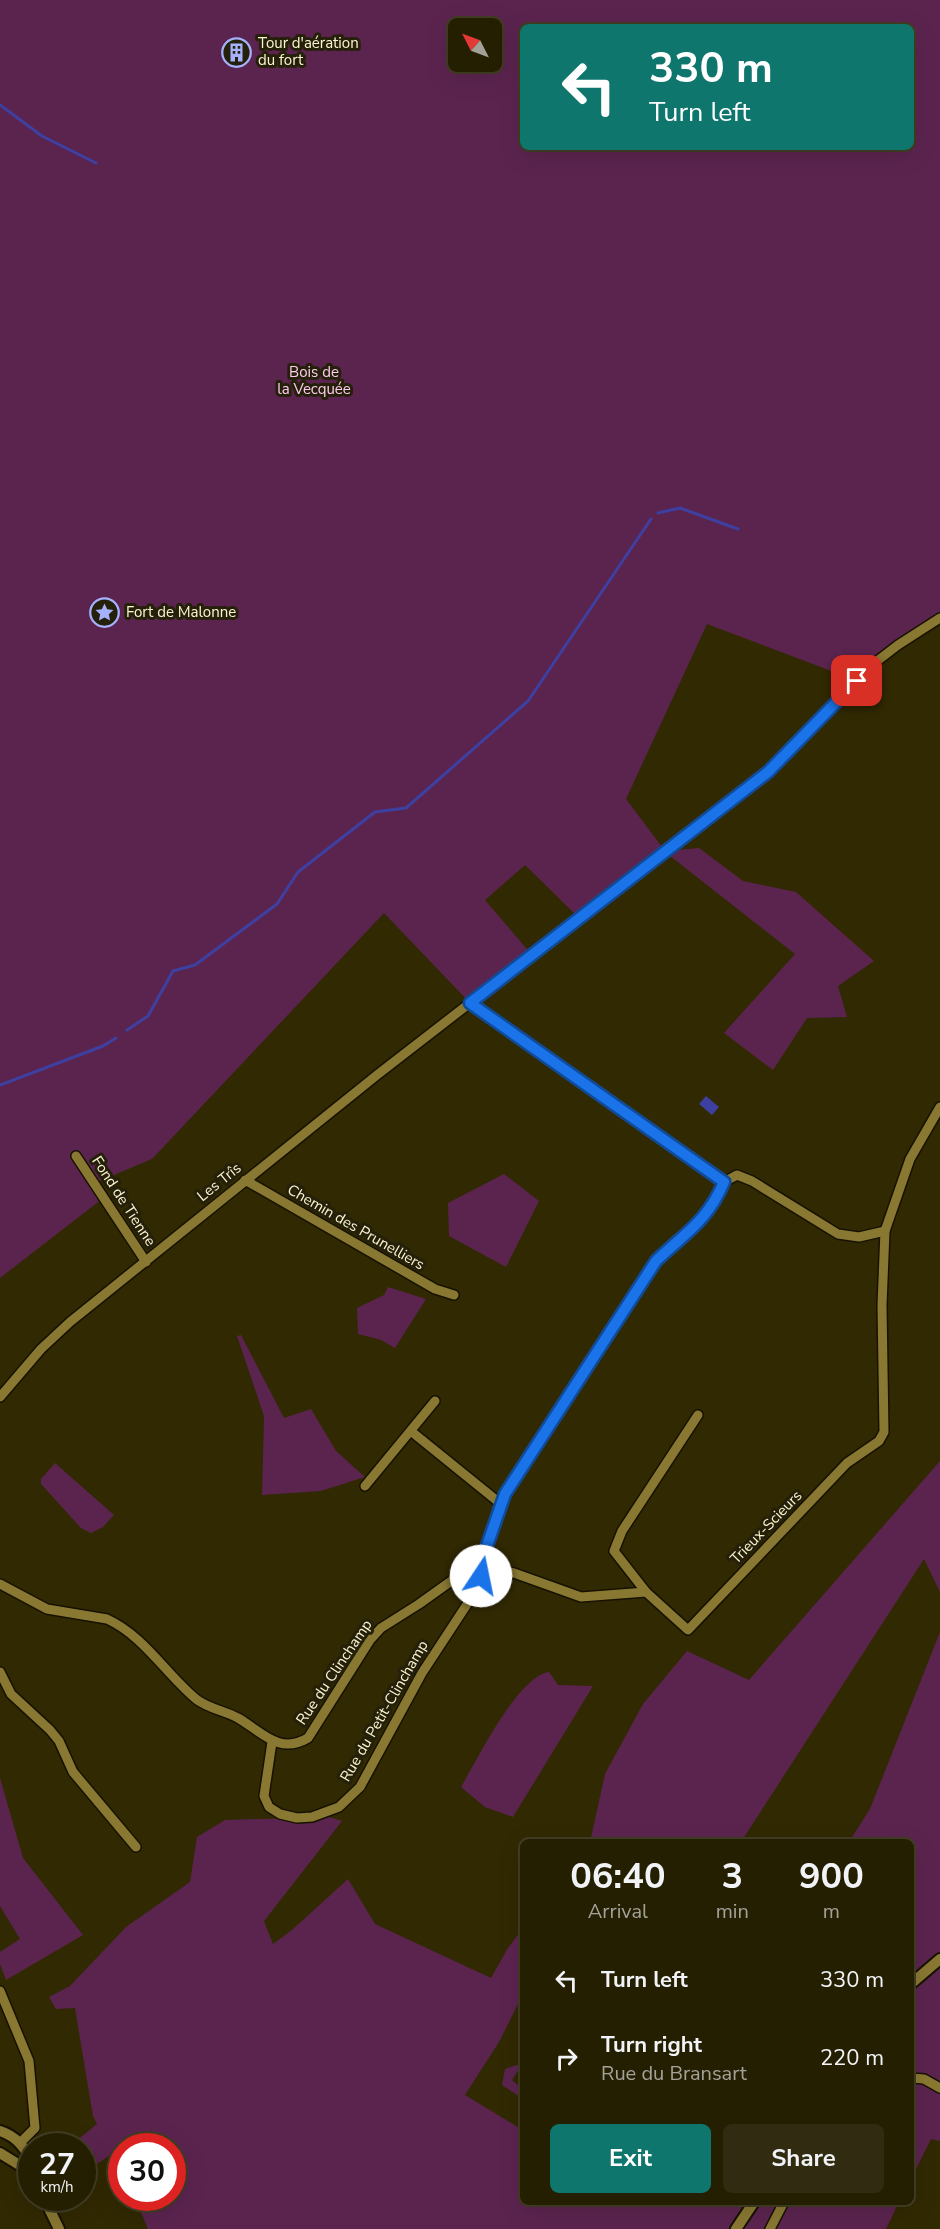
<!DOCTYPE html>
<html lang="en">
<head>
<meta charset="utf-8">
<style>
	:root { --surface:#251f02; --page:#312c11; --text:#f1f3f6; --muted:#a3a299; --line:#423d24; --accent:#0f766e }
	body { margin:0; font-family:"Nunito Sans",sans-serif; background:var(--page); color:var(--text); height:100vh; display:flex; flex-direction:column; font-size:22px; white-space:nowrap }
	* { box-sizing:border-box; margin:0 }
	p { font-size:20px; color:var(--muted) }
	.icon { flex:none; width:33px; height:33px; fill:none; stroke:currentColor; stroke-width:2; stroke-linecap:round; stroke-linejoin:round }
	.map { position:relative; flex:1; overflow:hidden }
	.side { position:absolute; left:520px; top:1839px; width:394px; height:366px; display:flex; flex-direction:column; background:var(--surface); border-radius:9px; box-shadow:0 6px 24px #0002,0 0 0 2px var(--line) }
	.side>* { flex:none }
	.top-card { position:absolute; left:520px; top:24px; width:394px; height:126px; border-radius:9px; box-shadow:0 6px 24px #0002,0 0 0 2px var(--line); background:#0f766e; color:#fff; overflow:hidden }
	.needle { width:39px; rotate:312deg }
	.buttons { position:absolute; left:448px; top:18px; display:grid; gap:12px }
	.buttons a { display:grid; place-items:center; width:54px; height:54px; border-radius:9px; background:var(--surface); box-shadow:0 6px 24px #0002,0 0 0 2px var(--line); font-size:30px }
	.speed { position:absolute; left:18px; top:2133px; display:flex; gap:12px; font-size:30px; font-weight:700; text-align:center }
	.speed>* { display:grid; place-content:center; width:78px; height:78px; border-radius:50%; background:var(--surface); box-shadow:0 6px 24px #0002,0 0 0 2px var(--line); line-height:1 }
	.speed small { font-size:15px; font-weight:400 }
	.speed .limit { border:9px solid #d22; background:#fff; color:#111 }
	.pin { position:absolute; display:grid; place-items:center; width:51px; height:51px; color:#fff; margin:-26px; border-radius:12px; box-shadow:0 3px 9px #0006 }
	.me { position:absolute; width:66px; margin:-33px; rotate:11deg; stroke-linejoin:round; filter:drop-shadow(0 0 4px #0008) }
	.turn { display:flex; align-items:center; gap:21px; height:126px; padding:0 30px; font-size:27px }
	.turn .icon { width:78px; height:78px; stroke-width:2.5 }
	.turn b { display:block; font-size:42px; line-height:51px }
	.eta { display:flex; justify-content:space-evenly; align-items:center; height:102px; text-align:center }
	.eta b { font-size:36px; font-weight:700; line-height:42px }
	.action { display:flex; gap:12px; margin-top:auto; padding:12px 30px }
	.action a { flex:1; height:69px; border-radius:9px; background:var(--accent); color:#fff; font-size:24px; font-weight:700; line-height:69px; text-align:center }
	.action a+a { background:var(--page); color:var(--text) }
	ul { padding:0; list-style:none }
	li { display:flex; align-items:center; gap:18px; height:78px; padding:0 30px }
	li div { flex:1 }
	li b { display:block; font-size:22px }
	li em { font-style:normal }
	.map>svg:first-child { display:block }
	.green { fill:#5b244f; fill-rule:evenodd }
	.water { fill:#3d40a0 }
	.lines { fill:none; stroke-linecap:round; stroke-linejoin:round }
	.stream { stroke:#3d40a0; stroke-width:3 }
	.minor-casing { stroke:#171200; stroke-width:12 }
	.tertiary-casing { stroke:#171200; stroke-width:14 }
	.minor { stroke:#897832; stroke-width:9 }
	.tertiary { stroke:#897832; stroke-width:10 }
	.route-casing { stroke:#114b97; stroke-width:15 }
	.route { stroke:#1a73e8; stroke-width:10 }
	.labels { text-anchor:middle; stroke-width:6; stroke-linejoin:round; paint-order:stroke }
	.poi-label { font-size:15px; fill:#fcf4d1; stroke:#252009; text-anchor:start }
	.park-label { font-size:15px; fill:#ffccf1; stroke:#252009 }
	.street-label { font-size:15px; fill:#fcf4d1; stroke:#252009 }
</style>
</head>
<body>
<div class="map">
<svg width="940" height="2229" viewBox="0 0 940 2229">
	<rect width="100%" height="100%" fill="#312902"/>
	<g class="green">
		<path d="M0,0H940V618L855,680L707,624L626,799L665,851L699,848L743,881L796,892L874,961L838,986L847,1017L807,1018L773,1070L724,1033L795,954L665,852L579,918L525,865L485,900L532,955L470,1003L384,913L152,1159L97,1182L102,1199L0,1278ZM524,27H912V147H524ZM459,28H492V62H459Z"/>
		<polygon points="504,1174 539,1201 506,1267 449,1236 448,1203"/>
		<polygon points="388,1287 426,1299 395,1348 381,1340 358,1334 357,1308 384,1295"/>
		<polygon points="241,1335 284,1418 311,1409 336,1451 365,1477 321,1491 262,1495 264,1416 237,1336"/>
		<polygon points="940,1461 940,1592 924,1559 741,1842 590,1842 605,1774 643,1704 687,1651 749,1680"/>
		<polygon points="55,1463 114,1515 103,1527 91,1533 81,1528 41,1484 41,1479"/>
		<polygon points="940,1632 940,2141 931,2139 912,2177 912,1842 849,1842 870,1809"/>
		<path d="M549,1672L558,1685L593,1686L513,1817L485,1807L461,1787C478,1759 517,1677 549,1672Z"/>
		<polygon points="0,1778 23,1858 83,1935 6,1980 0,1964 0,1952 20,1939 0,1906"/>
		<polygon points="329,1817 342,1821 264,1921 273,1944 292,1930 348,1879 375,1924 491,1978 508,1948 523,1928 523,2002 520,2000 499,2042 465,2095 523,2130 524,2202 899,2202 886,2229 148,2229 135,2198 172,2198 172,2146 122,2146 121,2172 112,2154 92,2167 83,2152 82,2146 76,2141 97,2124 93,2116 75,2008 56,2009 49,1997 70,1986 126,1927 190,1882 197,1837 225,1820"/>
		<polygon points="523,2063 512,2080 523,2089 523,2099 502,2085 505,2069"/>
	</g>
	<polygon class="water" points="706,1096 719,1107 712,1115 699,1104"/>
	<g class="lines">
		<g class="stream">
			<polyline points="0,105 42,136 96,163"/>
			<polyline points="658,513 680,508 738,529"/>
			<polyline points="127,1030 148,1016 173,971 195,965 277,904 298,872 375,812 406,808 528,701 651,519"/>
			<polyline points="0,1085 103,1046 116,1038"/>
		</g>
		<defs>
			<g id="minor">
				<polyline points="470,1003 724,1182 737,1175 752,1181 838,1234 859,1237 885,1231"/>
				<polyline points="76,1156 146,1262"/>
				<polyline points="245,1180 435,1289 454,1295"/>
				<polyline points="0,1397 41,1349 70,1322 377,1075 768,772 872,665 898,645 940,618"/>
				<polyline points="412,1432 501,1504"/>
				<polyline points="365,1486 435,1401"/>
				<path d="M0,1584L47,1609L107,1619C144,1636 165,1673 196,1699C207,1708 225,1711 238,1718C262,1732 279,1755 308,1738L370,1640L381,1628L419,1604L475,1564L514,1573L581,1597L646,1592L688,1630L847,1463L879,1441L884,1432L882,1305L885,1231L910,1159L940,1107"/>
				<polyline points="646,1592 614,1551 622,1531 698,1415"/>
				<polyline points="0,1672 11,1694 50,1730 59,1741 73,1772 136,1847"/>
				<path d="M272,1742L264,1796L269,1807L280,1814L297,1818L312,1817L339,1807L360,1787L422,1673L479,1586L483,1557L505,1494L656,1261C684,1234 707,1220 724,1182"/>
				<polyline points="0,1991 29,2061 35,2128 20,2143"/>
				<polyline points="912,2078 924,2079 940,2088"/>
				<polyline points="770,2229 784,2202"/>
			</g>
			<g id="tertiary">
				<polyline points="912,1983 940,1959"/>
				<path d="M0,2131C16,2136 26,2148 32,2164"/>
				<polyline points="0,2153 21,2166 32,2177"/>
				<polyline points="44,2198 59,2229"/>
				<polyline points="736,2229 754,2202"/>
			</g>
		</defs>
		<use href="#minor" class="minor-casing"/>
		<use href="#tertiary" class="tertiary-casing"/>
		<use href="#minor" class="minor"/>
		<use href="#tertiary" class="tertiary"/>
	</g>
	<g class="lines">
		<defs>
			<path id="route" d="M481,1576L483,1557L505,1494L656,1261C685,1233 707,1222 724,1182L470,1003L768,772L857,681"/>
		</defs>
		<use href="#route" class="route-casing"/>
		<use href="#route" class="route"/>
	</g>
	<defs>
		<symbol id="building-ring" viewBox="-11 -11 22 22"><circle r="9.5" fill="#252009" stroke="#a5b1fc" stroke-width="1.5"/><path d="M-4-6H4V6H1V3H-1V6H-4ZM-2.5-4.3h1.7v1.8h-1.7ZM.8-4.3h1.7v1.8H.8ZM-2.5-1h1.7V.8h-1.7ZM.8-1h1.7V.8H.8Z" fill="#a5b1fc"/></symbol>
		<symbol id="sight-ring" viewBox="-11 -11 22 22"><circle r="9.5" fill="#252009" stroke="#a5b1fc" stroke-width="1.5"/><path d="M0-6L1.8-2.2L6-1.7L2.9 1.2L3.7 5.4L0 3.3L-3.7 5.4L-2.9 1.2L-6-1.7L-1.8-2.2Z" fill="#a5b1fc"/></symbol>
	</defs>
	<g fill-rule="evenodd">
		<use href="#building-ring" x="220" y="36" width="33" height="33"/>
		<use href="#sight-ring" x="88" y="596" width="33" height="33"/>
	</g>
	<g class="labels">
		<g class="poi-label">
			<text x="258" y="48">Tour d'aération<tspan x="258" dy="17">du fort</tspan></text>
			<text x="126" y="617">Fort de Malonne</text>
		</g>
		<g class="park-label">
			<text x="314" y="377">Bois de<tspan x="314" dy="17">la Vecquée</tspan></text>
		</g>
		<g class="street-label">
			<text transform="translate(219 1182) rotate(-39)" y="5">Les Trîs</text>
			<text transform="translate(124 1201) rotate(57)" y="5">Fond de Tienne</text>
			<text transform="translate(356 1227) rotate(30)" y="5">Chemin des Prunelliers</text>
			<text transform="translate(766 1527) rotate(-46)" y="5">Trieux-Scieurs</text>
			<text transform="translate(334 1672) rotate(-56)" y="5">Rue du Clinchamp</text>
			<text transform="translate(384 1711) rotate(-60)" y="5">Rue du Petit-Clinchamp</text>
		</g>
	</g>
</svg>
<div class="buttons">
<a><svg class="needle" viewBox="-14 -14 28 28"><path d="M0-13l5 13h-10z" fill="#e53935"/><path d="M0 13l5-13h-10z" fill="#a3a299"/></svg></a>
</div>
<div class="speed"><div>27<small>km/h</small></div><div class="limit">30</div></div>
<div class="pin" style="left:857px;top:681px;background:#d93025"><svg class="icon" aria-label="arrive" viewBox="0 0 24 24"><path d="M6 21V4h12l-3 4 3 4H6"/></svg></div>
<svg class="me" style="left:481px;top:1576px" viewBox="-20 -20 40 40"><circle r="19" fill="#fff"/><path d="M0-13L10 11 0 6-10 11z" fill="#1a73e8"/></svg>
<div class="top-card">
<div class="turn"><svg class="icon" aria-label="left" viewBox="0 0 24 24"><path d="M17 20v-9H6M10 6l-5 5 5 5"/></svg><div><b>330 m</b>Turn left</div></div>
</div>
<section class="side">
<div class="eta">
<div><b>06:40</b><p>Arrival</p></div>
<div><b>3</b><p>min</p></div>
<div><b>900</b><p>m</p></div>
</div>
<ul>
<li><svg class="icon" aria-label="left" viewBox="0 0 24 24"><path d="M17 20v-9H6M10 6l-5 5 5 5"/></svg><div><b>Turn left</b></div><em>330 m</em></li>
<li><svg class="icon" aria-label="right" viewBox="0 0 24 24"><path d="M7 20v-9h11M14 6l5 5-5 5"/></svg><div><b>Turn right</b><p>Rue du Bransart</p></div><em>220 m</em></li>
</ul>
<div class="action"><a>Exit</a><a>Share</a></div>
</section>
</div>
</body>
</html>
